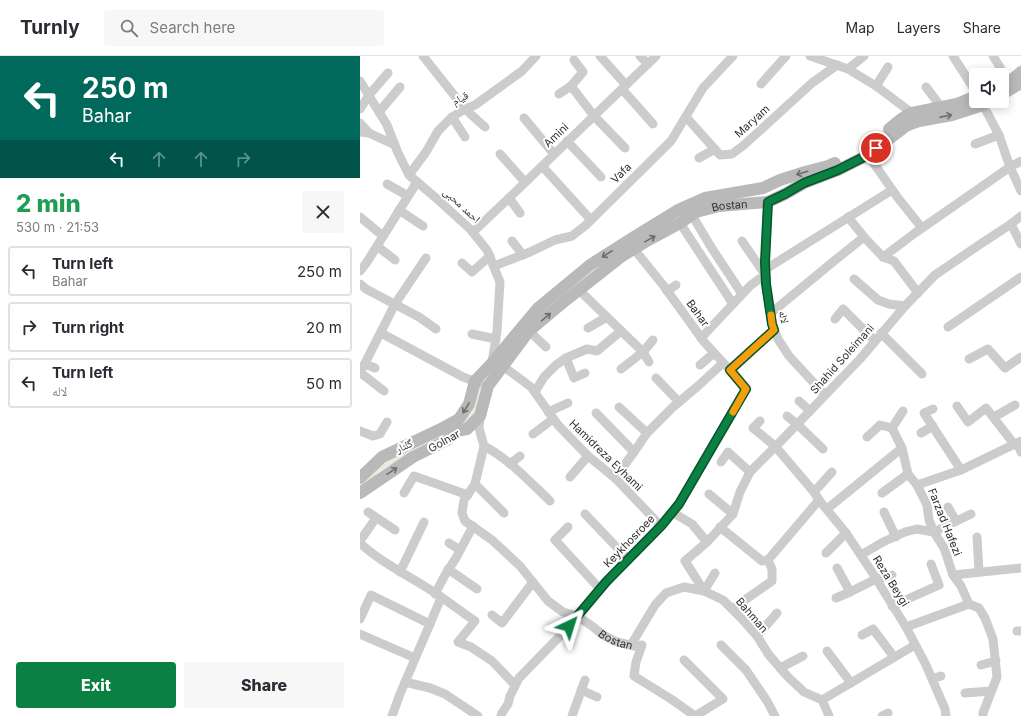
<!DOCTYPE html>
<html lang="en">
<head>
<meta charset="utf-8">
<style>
	:root { --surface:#fff; --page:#f7f7f7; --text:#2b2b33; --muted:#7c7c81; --line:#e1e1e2; --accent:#0b8043 }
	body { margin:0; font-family:Inter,"Noto Naskh Arabic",sans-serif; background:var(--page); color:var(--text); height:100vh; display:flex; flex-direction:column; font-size:15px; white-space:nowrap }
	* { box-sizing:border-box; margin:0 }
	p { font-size:13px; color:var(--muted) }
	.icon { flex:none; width:22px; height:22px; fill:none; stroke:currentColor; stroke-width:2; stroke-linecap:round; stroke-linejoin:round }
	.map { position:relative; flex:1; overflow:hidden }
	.details { display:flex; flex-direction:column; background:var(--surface); width:360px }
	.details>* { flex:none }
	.guide { background:#00695c; color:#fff; overflow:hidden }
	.fabs { position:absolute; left:609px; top:12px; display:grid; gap:8px }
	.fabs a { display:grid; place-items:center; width:40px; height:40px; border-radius:4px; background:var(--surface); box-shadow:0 2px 10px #0003; font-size:20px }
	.pin { position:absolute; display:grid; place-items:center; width:34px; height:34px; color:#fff; margin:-17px; border:2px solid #fff; border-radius:50%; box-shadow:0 1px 4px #0007 }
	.me { position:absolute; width:44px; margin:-22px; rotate:41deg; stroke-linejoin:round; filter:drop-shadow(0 0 3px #0008) }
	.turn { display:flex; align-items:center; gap:14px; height:84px; padding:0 16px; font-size:18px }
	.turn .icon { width:52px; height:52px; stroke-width:2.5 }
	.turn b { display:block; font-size:28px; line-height:34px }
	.lanes { display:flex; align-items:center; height:38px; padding:0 16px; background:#0003; justify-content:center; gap:20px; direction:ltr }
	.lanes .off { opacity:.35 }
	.round { display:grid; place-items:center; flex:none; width:42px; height:42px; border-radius:4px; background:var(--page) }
	.overview { display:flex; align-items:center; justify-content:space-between; height:68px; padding:0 16px }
	h1 { font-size:24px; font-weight:800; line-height:30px; color:#1e9e55 }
	.action { display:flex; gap:8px; margin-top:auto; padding:8px 16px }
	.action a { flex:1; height:46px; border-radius:4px; background:var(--accent); color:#fff; font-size:16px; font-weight:800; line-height:46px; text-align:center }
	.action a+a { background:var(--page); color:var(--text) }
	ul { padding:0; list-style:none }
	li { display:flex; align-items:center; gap:12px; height:50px; margin:0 8px 6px; padding:0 8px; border:2px solid var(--line); border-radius:4px }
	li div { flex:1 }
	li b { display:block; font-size:15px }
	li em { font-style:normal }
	header { display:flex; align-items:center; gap:24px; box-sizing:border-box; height:56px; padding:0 20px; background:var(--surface); border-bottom:1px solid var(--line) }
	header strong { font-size:19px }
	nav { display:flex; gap:22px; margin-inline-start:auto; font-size:14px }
	.search { width:280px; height:36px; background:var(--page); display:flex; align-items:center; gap:10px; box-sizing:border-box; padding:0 14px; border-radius:4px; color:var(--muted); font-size:15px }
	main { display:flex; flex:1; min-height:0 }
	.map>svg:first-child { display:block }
	.green { fill:#e9ecdd }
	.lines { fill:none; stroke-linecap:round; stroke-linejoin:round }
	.street { stroke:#ccc; stroke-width:9 }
	.secondary { stroke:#b9b9b9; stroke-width:12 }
	.oneway { stroke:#6d6d6d }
	.route-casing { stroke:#07532c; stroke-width:10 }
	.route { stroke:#0b8043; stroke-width:7 }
	.slow { stroke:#f59e0b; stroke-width:7 }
	.labels { text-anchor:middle; stroke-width:4; stroke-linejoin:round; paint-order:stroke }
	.street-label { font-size:11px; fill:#2f2f2f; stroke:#fff }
</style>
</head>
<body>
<header>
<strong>Turnly</strong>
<div class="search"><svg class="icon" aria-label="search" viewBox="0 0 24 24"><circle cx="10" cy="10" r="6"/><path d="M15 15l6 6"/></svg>Search here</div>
<nav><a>Map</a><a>Layers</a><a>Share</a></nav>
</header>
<main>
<section class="details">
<div class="guide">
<div class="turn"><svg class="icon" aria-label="left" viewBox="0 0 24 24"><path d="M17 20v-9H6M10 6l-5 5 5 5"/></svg><div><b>250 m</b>Bahar</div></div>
<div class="lanes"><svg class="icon" aria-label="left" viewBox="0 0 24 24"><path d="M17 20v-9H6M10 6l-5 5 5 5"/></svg><svg class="icon off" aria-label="ahead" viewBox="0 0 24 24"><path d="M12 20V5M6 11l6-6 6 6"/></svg><svg class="icon off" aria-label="ahead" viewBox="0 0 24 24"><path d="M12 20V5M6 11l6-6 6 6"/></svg><svg class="icon off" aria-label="right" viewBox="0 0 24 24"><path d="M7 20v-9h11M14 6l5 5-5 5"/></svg></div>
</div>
<div class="overview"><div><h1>2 min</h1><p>530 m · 21:53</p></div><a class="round"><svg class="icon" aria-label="close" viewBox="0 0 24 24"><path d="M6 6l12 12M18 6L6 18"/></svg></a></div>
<ul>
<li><svg class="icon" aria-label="left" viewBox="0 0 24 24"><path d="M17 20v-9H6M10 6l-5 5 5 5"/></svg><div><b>Turn left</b><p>Bahar</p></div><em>250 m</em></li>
<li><svg class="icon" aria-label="right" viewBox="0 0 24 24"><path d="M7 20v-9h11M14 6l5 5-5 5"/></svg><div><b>Turn right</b></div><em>20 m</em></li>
<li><svg class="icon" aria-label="left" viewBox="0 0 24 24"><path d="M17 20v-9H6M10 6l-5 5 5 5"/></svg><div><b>Turn left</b><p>لاله</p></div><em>50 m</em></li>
</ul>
<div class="action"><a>Exit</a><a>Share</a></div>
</section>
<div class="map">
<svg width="661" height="660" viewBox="0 0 661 660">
	<rect width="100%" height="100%" fill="#fff"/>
	<polygon class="green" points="116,329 123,332 116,354 109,367 36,406 19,416 0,433 0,424 24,403 100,365"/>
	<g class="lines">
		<g class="street">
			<polyline points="63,0 105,53 125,71"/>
			<polyline points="240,0 266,29"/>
			<polyline points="280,0 288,8"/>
			<polyline points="450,0 488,13 516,30 552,57"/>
			<polyline points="593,0 616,36"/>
			<polyline points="633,0 649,26"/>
			<polyline points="488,13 504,0"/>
			<polyline points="0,25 27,69 38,97 49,119 76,142 110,173 127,194 140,226 137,275 132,307 143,311 151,316 171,331 198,369 228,400 255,422 301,470"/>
			<polyline points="401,28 426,0"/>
			<polyline points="211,30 234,60 265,92"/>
			<polyline points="516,30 528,11"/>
			<polyline points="566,31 581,51"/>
			<polyline points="262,33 293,68"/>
			<polyline points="199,38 211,30 223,16 214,4"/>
			<polyline points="621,45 639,79 650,111 661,135"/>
			<polyline points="0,53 9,39 28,17"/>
			<polyline points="19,56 40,31"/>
			<polyline points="92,61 105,81"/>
			<polyline points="326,61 360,99 372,98 384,89 452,27 477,9"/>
			<polyline points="164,62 194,98"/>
			<polyline points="0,67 9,77"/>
			<polyline points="0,76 9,77 35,89"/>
			<polyline points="207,85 241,121"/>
			<polyline points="615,88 639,79"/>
			<polyline points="140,98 165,126"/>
			<polyline points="508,99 538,142 562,172"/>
			<polyline points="339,102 355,93"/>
			<polyline points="182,110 231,164"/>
			<polyline points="49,119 66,96 78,75 92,61 105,53 115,49 162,15 176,0"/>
			<polyline points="27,128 48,140"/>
			<polyline points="149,142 160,157"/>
			<polyline points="408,146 405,206 406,228 412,268 418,283 429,300 465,339"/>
			<polyline points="39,154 63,170"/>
			<polyline points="332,159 351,191 382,238"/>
			<polyline points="0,161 23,180"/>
			<polyline points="488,161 504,181 523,201 534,205 558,237"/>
			<polyline points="320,167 373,248"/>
			<polyline points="651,168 661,188"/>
			<polyline points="113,176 149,142 296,0"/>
			<polyline points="152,185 163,199"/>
			<polyline points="17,190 35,204"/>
			<polyline points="523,201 555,177 650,111 661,105"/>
			<polyline points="102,207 112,216 130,200"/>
			<polyline points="134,210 170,196 195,184 212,180 226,169 311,85 343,32 373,0"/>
			<polyline points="406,213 532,134"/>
			<polyline points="0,215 7,206 57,126"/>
			<polyline points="494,223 518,244 529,248 545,250"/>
			<polyline points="0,228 6,233 59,261 76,273"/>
			<polyline points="219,234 283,296 289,306"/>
			<polyline points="307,235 316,229"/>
			<polyline points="411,257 474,205 504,181"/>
			<polyline points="475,263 483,253 515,285"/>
			<polyline points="588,271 661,221"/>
			<polyline points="228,272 247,261"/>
			<polyline points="169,275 186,291"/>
			<polyline points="21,277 103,321 120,327"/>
			<polyline points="521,277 562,318"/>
			<polyline points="112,278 136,283"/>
			<polyline points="341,282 390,230 399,223 406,220 382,185"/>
			<polyline points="206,302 214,322 225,317"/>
			<polyline points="609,303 628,293 645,312 661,301"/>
			<polyline points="5,308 15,312"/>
			<polyline points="340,309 354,297"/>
			<polyline points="261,313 283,296 293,284"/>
			<polyline points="370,314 414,274"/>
			<polyline points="0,317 35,248 66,202"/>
			<polyline points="1,317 24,335"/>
			<polyline points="296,322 319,346"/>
			<polyline points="175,336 184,321 196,309 206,302 227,293 237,295 261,275"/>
			<polyline points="439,345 450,355"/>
			<polyline points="597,350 608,366 626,352 654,388 659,391 661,396"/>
			<polyline points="259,351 287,377"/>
			<polyline points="573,353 564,357 601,414"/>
			<polyline points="188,356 208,347"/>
			<polyline points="236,357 274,396"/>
			<path id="s1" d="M120,360L119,372L124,390L115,428L104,444L102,457L105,465L132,484L160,510L188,545L203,556L217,560L232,570L243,579L257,586L274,590L282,589L276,606L274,620L311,643L335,660"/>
			<polyline points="427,360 437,368 463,393"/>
			<polyline points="634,361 655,349"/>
			<polyline points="400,365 393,372 415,390 454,436 459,444 486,477 510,513 546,571 566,609 585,653 586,660"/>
			<polyline points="532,372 543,355"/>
			<polyline points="0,375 13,380 20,378 27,366"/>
			<polyline points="561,377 573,370"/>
			<polyline points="173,378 193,363"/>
			<polyline points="507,381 520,369 532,372 542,392 548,418 557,429 567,449 569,464 574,476 584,492 593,519 601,530 609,548 619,552 625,562 633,583 637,621 623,657 623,660"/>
			<path d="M124,390C149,403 170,426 190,445"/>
			<polyline points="361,406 368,396 390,416"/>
			<polyline points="150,408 160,400"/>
			<polyline points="210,421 228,400"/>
			<polyline points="255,422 274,396 287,377 313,351 338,330 363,307"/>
			<polyline points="115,428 144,457"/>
			<polyline points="557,429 601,414 661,385"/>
			<polyline points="454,436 472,416"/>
			<polyline points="44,437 54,420 108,439"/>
			<polyline points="522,437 548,418"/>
			<polyline points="349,438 373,458"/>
			<polyline points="588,451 596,465"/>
			<polyline points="467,453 542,392"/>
			<polyline points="8,456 35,474"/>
			<polyline points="312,456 332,468 347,486"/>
			<polyline points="524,456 536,481"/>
			<polyline points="225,458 268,503"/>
			<polyline points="208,471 195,484 240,533"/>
			<polyline points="360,471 402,505 408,504"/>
			<polyline points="617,481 619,516"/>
			<polyline points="0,485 16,462"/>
			<path d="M0,487C20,506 46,518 69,533C85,543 99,554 115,565L98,586L111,591L132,605L155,629"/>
			<polyline points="89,487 100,494"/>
			<polyline points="466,497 486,477"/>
			<polyline points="501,499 523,486 545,476 557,473 574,476 611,458"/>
			<polyline points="477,512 490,536"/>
			<polyline points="88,513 117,533"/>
			<polyline points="40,516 64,466"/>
			<polyline points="355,517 344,535 325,505 347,486 373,458 380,436 390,416 421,385 500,303 545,250 575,219 619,189 651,168 661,160"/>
			<polyline points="593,519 661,512"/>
			<polyline points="75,538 85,519 96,502 113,470"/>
			<polyline points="476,542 490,536 516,523 532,519"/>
			<polyline points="532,550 579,529 571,508"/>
			<polyline points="372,553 412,525 412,513 408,504 459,444"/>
			<polyline points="132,559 142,567 173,526"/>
			<polyline points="0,563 11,539 70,568"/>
			<polyline points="546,571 609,548"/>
			<polyline points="657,575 661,575"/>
			<polyline points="0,578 55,602"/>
			<polyline points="502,579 513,573 534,601"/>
			<polyline points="397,580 417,557"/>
			<polyline points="271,589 295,549 306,537 324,531 344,535 363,544 382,563 397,580 409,599 428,621 444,636 462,644 469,660"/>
			<polyline points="361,589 386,614 407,645 415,660"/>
			<polyline points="467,595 491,627"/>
			<polyline points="324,604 363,643 335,660"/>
			<polyline points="621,609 636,605"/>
			<polyline points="420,612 443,600"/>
			<polyline points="572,623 581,620"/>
			<polyline points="45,626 70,632 85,638 118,660"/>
			<polyline points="221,634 237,641"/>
			<polyline points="605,637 631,635"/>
			<polyline points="462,644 555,589"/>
			<polyline points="32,660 40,638 81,542"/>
			<polyline points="141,660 142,657 148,648 150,640 159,622 200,580 246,526 301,470 319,448 386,333 370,314 345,287 303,229 274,193"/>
			<polyline points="212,660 225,624"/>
			<polyline points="522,660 528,657"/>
		</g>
		<g class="secondary">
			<polyline points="642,28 649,26 661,16"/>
			<polyline points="642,38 661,27"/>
			<path d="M529,73C537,67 543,60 552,57L597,48L616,40"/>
			<polyline points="0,422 22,401 83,372 99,363 109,348 115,325 132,307 178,252 230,209 274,181 318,154 345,142 403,132 420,124 445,116 468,110 475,107"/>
			<path id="s2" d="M0,437L53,401L87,384L96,375L107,373L120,360L128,330L169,275L206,244L262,200L285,186L320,167L336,156L359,150L408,146L425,138L444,127L478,114L508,99L546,70L559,65L592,59L623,49L629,45"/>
		</g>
	</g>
	<defs><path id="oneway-shaft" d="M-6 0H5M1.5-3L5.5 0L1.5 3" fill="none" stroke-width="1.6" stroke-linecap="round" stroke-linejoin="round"/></defs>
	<g class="oneway">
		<use href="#oneway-shaft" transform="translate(586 60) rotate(-11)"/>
		<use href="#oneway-shaft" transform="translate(442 117) rotate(163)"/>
		<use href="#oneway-shaft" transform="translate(290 183) rotate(-29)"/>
		<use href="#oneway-shaft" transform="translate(247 198) rotate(147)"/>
		<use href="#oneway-shaft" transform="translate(186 261) rotate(-40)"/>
		<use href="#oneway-shaft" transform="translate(106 352) rotate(122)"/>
		<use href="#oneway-shaft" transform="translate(32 415) rotate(-34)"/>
	</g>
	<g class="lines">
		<defs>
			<polyline id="route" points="209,570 246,526 301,470 319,448 386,333 370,314 414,274 412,268 406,228 405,206 408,146 425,138 444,127 478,114 508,99 516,92"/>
		</defs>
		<use href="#route" class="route-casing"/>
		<use href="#route" class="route"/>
		<polyline class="slow" points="373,356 386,333 370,314 414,274 412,268 411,259"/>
	</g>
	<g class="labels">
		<g class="street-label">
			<text transform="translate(100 42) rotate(-28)" y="4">قیام</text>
			<text transform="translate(392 65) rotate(-42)" y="4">Maryam</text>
			<text transform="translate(196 79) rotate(-44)" y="4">Amini</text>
			<text transform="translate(261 117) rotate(-45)" y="4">Vafa</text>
			<text transform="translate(102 149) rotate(43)" y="4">احمد محبی</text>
			<text dy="4" stroke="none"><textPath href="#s2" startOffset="484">Bostan</textPath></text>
			<text transform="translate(338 257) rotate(54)" y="4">Bahar</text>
			<text transform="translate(424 261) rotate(78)" y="4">لاله</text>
			<text transform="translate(482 303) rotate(-48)" y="4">Shahid Soleimani</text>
			<text transform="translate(84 385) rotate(-29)" y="4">Golnar</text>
			<text transform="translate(44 390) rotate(-25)" y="4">گلنار</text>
			<text transform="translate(246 399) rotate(44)" y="4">Hamidreza Eyhami</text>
			<text transform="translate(585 466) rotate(68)" y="4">Farzad Hafezi</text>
			<text transform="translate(269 485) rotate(-46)" y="4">Keykhosroee</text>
			<text transform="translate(531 525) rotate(58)" y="4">Reza Beygi</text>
			<text transform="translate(392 559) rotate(49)" y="4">Bahman</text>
			<text dy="4" stroke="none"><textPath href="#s1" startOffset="306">Bostan</textPath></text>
		</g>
	</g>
</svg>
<div class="fabs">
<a><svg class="icon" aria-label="sound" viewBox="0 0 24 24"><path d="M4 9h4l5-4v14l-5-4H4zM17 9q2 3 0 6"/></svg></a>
</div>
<div class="pin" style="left:516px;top:92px;background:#d93025"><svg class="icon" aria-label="arrive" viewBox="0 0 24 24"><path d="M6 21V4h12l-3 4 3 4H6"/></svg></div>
<svg class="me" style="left:209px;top:570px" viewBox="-20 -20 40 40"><path d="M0-17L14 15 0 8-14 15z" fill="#0b8043" stroke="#fff" stroke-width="4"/></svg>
</div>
</main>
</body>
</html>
